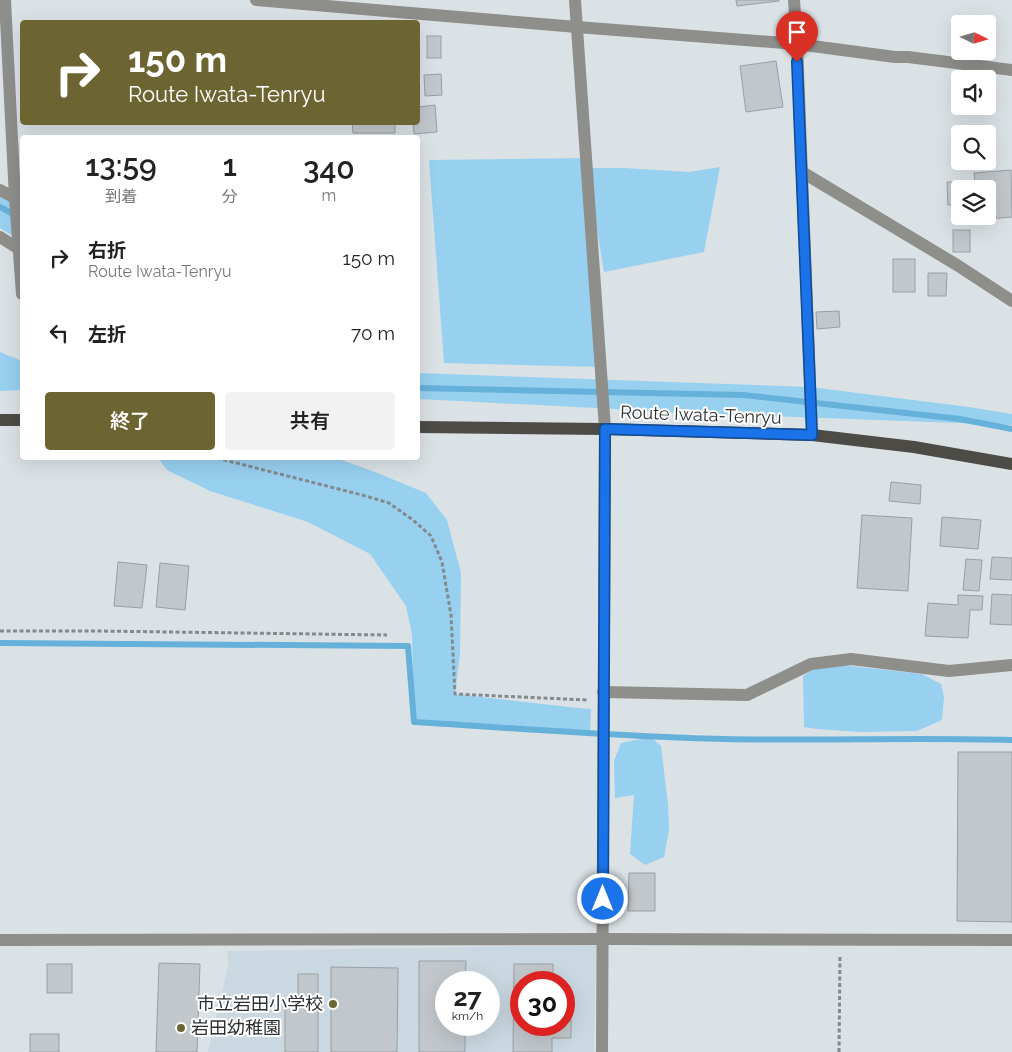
<!DOCTYPE html>
<html lang="ja">
<head>
<meta charset="utf-8">
<style>
	:root { --surface:#fff; --page:#f2f2f2; --text:#222; --muted:#767676; --accent:#6c6532 }
	body { margin:0; font-family:Raleway,"Noto Sans JP",sans-serif; background:var(--page); color:var(--text); height:100vh; display:flex; flex-direction:column; font-size:19px; white-space:nowrap }
	* { box-sizing:border-box; margin:0 }
	p { font-size:16px; color:var(--muted) }
	.icon { flex:none; width:28px; height:28px; fill:none; stroke:currentColor; stroke-width:2; stroke-linecap:round; stroke-linejoin:round }
	.map { position:relative; flex:1; overflow:hidden }
	.details { position:absolute; left:20px; top:135px; width:400px; height:325px; display:flex; flex-direction:column; background:var(--surface); border-radius:5px; box-shadow:0 5px 20px #0002 }
	.details>* { flex:none }
	.top-card { position:absolute; left:20px; top:20px; width:400px; height:105px; border-radius:5px; box-shadow:0 5px 20px #0002; background:#6c6532; color:#fff; overflow:hidden }
	.needle { width:32px; rotate:95deg }
	.fabs { position:absolute; left:951px; top:15px; display:grid; gap:10px }
	.fabs a { display:grid; place-items:center; width:45px; height:45px; border-radius:5px; background:var(--surface); box-shadow:0 5px 20px #0002; font-size:25px }
	.speed { position:absolute; left:435px; top:971px; display:flex; gap:10px; font-size:25px; font-weight:700; text-align:center }
	.speed>* { display:grid; place-content:center; width:65px; height:65px; border-radius:50%; background:var(--surface); box-shadow:0 5px 20px #0002; line-height:1 }
	.speed small { font-size:12px; font-weight:400 }
	.speed .limit { border:8px solid #d22; background:#fff; color:#111 }
	.pin { position:absolute; display:grid; place-items:center; width:42px; height:42px; color:#fff; margin:-51px -21px; border-radius:50% 50% 50% 0; rotate:-45deg; box-shadow:0 0 5px #0007 }
	.pin .icon { rotate:45deg }
	.me { position:absolute; width:55px; margin:-28px; rotate:0deg; stroke-linejoin:round; filter:drop-shadow(0 0 4px #0008) }
	.turn { display:flex; align-items:center; gap:18px; height:105px; padding:0 25px; font-size:22px }
	.turn .icon { width:65px; height:65px; stroke-width:2.5 }
	.turn b { display:block; font-size:35px; line-height:42px }
	.eta { display:flex; justify-content:space-evenly; align-items:center; height:85px; text-align:center }
	.eta b { font-size:30px; font-weight:600; line-height:35px }
	.primary-button { display:flex; gap:10px; margin-top:auto; padding:10px 25px }
	.primary-button a { flex:1; height:58px; border-radius:5px; background:var(--accent); color:#fff; font-size:20px; font-weight:600; line-height:58px; text-align:center }
	.primary-button a+a { background:var(--page); color:var(--text) }
	ul { padding:0; list-style:none }
	li { display:flex; align-items:center; gap:15px; height:75px; padding:0 25px }
	li div { flex:1 }
	li b { display:block; font-size:19px }
	li em { font-style:normal }
	.map>svg:first-child { display:block }
	.built { fill:#cad8e1; fill-rule:evenodd }
	.green { fill:#98d0f0 }
	.lines { fill:none; stroke-linecap:round; stroke-linejoin:round }
	.stream { stroke:#66b1da; stroke-width:6 }
	.building { fill:#c1c7cb; stroke:#999fa3 }
	.path { stroke:#84898c; stroke-width:3; stroke-dasharray:4 2.5; stroke-linecap:butt }
	.minor { stroke:#8e8e8b; stroke-width:12 }
	.major { stroke:#4c4b46; stroke-width:12 }
	.route-casing { stroke:#114b97; stroke-width:12 }
	.route { stroke:#1a73e8; stroke-width:9 }
	.poi-dot { fill:#6c6532; stroke:#fff; stroke-width:2 }
	.labels { text-anchor:middle; stroke-width:4; stroke-linejoin:round; paint-order:stroke }
	.street-label { font-size:18px; fill:#2d3032; stroke:#fff }
	.poi-label { font-size:18px; fill:#2d3032; stroke:#fff; text-anchor:end }
</style>
</head>
<body>
<div class="map">
<svg width="1012" height="1052" viewBox="0 0 1012 1052">
	<rect width="100%" height="100%" fill="#dbe2e6"/>
	<path class="built" d="M596,945L594,1052H208L228,967L227,951ZM446,982H489V1025H446ZM521,982H564V1025H521Z"/>
	<g class="green">
		<polygon points="586,158 587,168 624,168 689,172 720,167 704,252 604,272 588,176 601,367 444,363 429,160"/>
		<polygon points="0,196 15,205 22,242 0,228"/>
		<polygon points="0,352 22,361 22,390 0,391"/>
		<polygon points="418,373 810,387 969,407 1012,414 1012,425 659,412 634,410 418,399"/>
		<polygon points="158,458 336,458 375,472 426,493 447,520 461,573 460,654 455,694 578,708 591,709 590,733 414,722 412,635 406,606 370,554 308,522 210,491 167,470"/>
		<polygon points="826,662 851,666 922,674 941,684 944,697 942,720 917,731 860,732 817,729 804,727 803,676"/>
		<polygon points="651,737 661,746 668,804 669,830 664,857 645,865 630,854 634,795 615,798 614,761 621,743"/>
	</g>
	<g class="lines">
		<g class="stream">
			<polyline points="0,207 17,216"/>
			<polyline points="418,388 743,395 960,419 1012,429"/>
			<path d="M0,643L408,646L414,722C517,728 621,737 724,739C820,741 916,737 1012,740"/>
		</g>
	</g>
	<g class="building">
		<polygon points="736,0 779,0 779,1 737,6"/>
		<rect x="427" y="36" width="14" height="22"/>
		<polygon points="776,61 783,107 746,112 740,66"/>
		<polygon points="441,74 442,95 425,96 424,75"/>
		<polygon points="435,105 437,132 414,134 413,122 418,122 418,107"/>
		<polygon points="352,122 395,122 395,133 353,133"/>
		<polygon points="1011,170 1012,217 978,220 978,216 988,216 988,189 976,189 974,173"/>
		<polygon points="947,182 963,182 963,189 960,189 960,204 948,205"/>
		<rect x="953" y="230" width="17" height="22"/>
		<rect x="893" y="259" width="22" height="33"/>
		<polygon points="928,273 947,273 946,296 928,296"/>
		<polygon points="839,311 840,327 817,329 816,312"/>
		<polygon points="891,482 921,485 920,504 889,501"/>
		<polygon points="862,515 912,518 908,591 857,588"/>
		<polygon points="942,517 981,520 978,549 940,546"/>
		<polygon points="992,557 1012,558 1012,580 990,579"/>
		<polygon points="966,559 982,560 979,591 963,590"/>
		<polygon points="118,562 147,565 142,608 114,606"/>
		<polygon points="160,563 189,566 185,610 156,607"/>
		<polygon points="992,594 1012,595 1012,625 990,624"/>
		<polygon points="958,595 983,596 982,610 970,610 968,638 925,636 928,603 958,605"/>
		<polygon points="958,752 1012,752 1012,922 957,921"/>
		<polygon points="629,873 655,873 655,911 628,911"/>
		<polygon points="419,961 466,961 465,982 446,982 446,1025 465,1025 465,1052 419,1052"/>
		<polygon points="159,963 200,964 197,1052 156,1052"/>
		<rect x="47" y="964" width="25" height="29"/>
		<polygon points="514,964 553,964 553,982 521,982 521,1025 564,1025 564,1013 571,1013 571,1038 552,1038 552,1052 513,1052"/>
		<polygon points="331,967 398,968 397,1052 331,1052"/>
		<polygon points="298,974 318,974 318,1052 285,1052 285,1002 298,1002"/>
		<rect x="30" y="1034" width="29" height="18"/>
	</g>
	<g class="lines">
		<g class="path">
			<polyline points="217,458 362,495 389,503 413,520 431,536 442,562 451,615 455,694 587,700"/>
			<polyline points="0,631 98,631 387,635"/>
			<polyline points="839,1052 840,955"/>
		</g>
		<g class="minor">
			<polyline points="5,0 15,198 22,294"/>
			<polyline points="256,0 577,27 797,44 895,57 908,57 1012,70"/>
			<polyline points="575,0 605,429 602,1052"/>
			<polyline points="794,0 797,44 812,435"/>
			<polyline points="802,172 957,265 1012,301"/>
			<polyline points="0,190 15,198"/>
			<polyline points="0,237 22,251"/>
			<polyline points="603,692 747,695 811,664 851,659 949,671 1012,665"/>
			<polyline points="0,940 603,939 1012,940"/>
		</g>
		<g class="major">
			<polyline points="0,420 22,420"/>
			<polyline points="418,427 605,429 812,435 914,447 1012,464"/>
		</g>
	</g>
	<g class="lines">
		<defs>
			<polyline id="route" points="603,899 605,429 812,435 797,62"/>
		</defs>
		<use href="#route" class="route-casing"/>
		<use href="#route" class="route"/>
	</g>
	<g class="poi-dot">
		<circle cx="333" cy="1004" r="5"/>
		<circle cx="181" cy="1028" r="5"/>
	</g>
	<g class="labels">
		<g class="street-label">
			<text transform="translate(701 415) rotate(2)" y="6">Route Iwata-Tenryu</text>
		</g>
		<g class="poi-label">
			<text x="323" y="1010">市立岩田小学校</text>
			<text x="191" y="1034" text-anchor="start">岩田幼稚園</text>
		</g>
	</g>
</svg>
<div class="fabs">
<a><svg class="needle" viewBox="-14 -14 28 28"><path d="M0-13l5 13h-10z" fill="#e53935"/><path d="M0 13l5-13h-10z" fill="#767676"/></svg></a>
<a><svg class="icon" aria-label="sound" viewBox="0 0 24 24"><path d="M4 9h4l5-4v14l-5-4H4zM17 9q2 3 0 6"/></svg></a>
<a><svg class="icon" aria-label="search" viewBox="0 0 24 24"><circle cx="10" cy="10" r="6"/><path d="M15 15l6 6"/></svg></a>
<a><svg class="icon" aria-label="layers" viewBox="0 0 24 24"><path d="M12 4l9 5-9 5-9-5zM3 14l9 5 9-5"/></svg></a>
</div>
<div class="speed"><div>27<small>km/h</small></div><div class="limit">30</div></div>
<div class="pin" style="left:797px;top:62px;background:#d93025"><svg class="icon" aria-label="arrive" viewBox="0 0 24 24"><path d="M6 21V4h12l-3 4 3 4H6"/></svg></div>
<svg class="me" style="left:603px;top:899px" viewBox="-20 -20 40 40"><circle r="17" fill="#1a73e8" stroke="#fff" stroke-width="3"/><path d="M0-11L8 9 0 5-8 9z" fill="#fff"/></svg>
<div class="top-card">
<div class="turn"><svg class="icon" aria-label="right" viewBox="0 0 24 24"><path d="M7 20v-9h11M14 6l5 5-5 5"/></svg><div><b>150 m</b>Route Iwata-Tenryu</div></div>
</div>
<section class="details">
<div class="eta">
<div><b>13:59</b><p>到着</p></div>
<div><b>1</b><p>分</p></div>
<div><b>340</b><p>m</p></div>
</div>
<ul>
<li><svg class="icon" aria-label="right" viewBox="0 0 24 24"><path d="M7 20v-9h11M14 6l5 5-5 5"/></svg><div><b>右折</b><p>Route Iwata-Tenryu</p></div><em>150 m</em></li>
<li><svg class="icon" aria-label="left" viewBox="0 0 24 24"><path d="M17 20v-9H6M10 6l-5 5 5 5"/></svg><div><b>左折</b></div><em>70 m</em></li>
</ul>
<div class="primary-button"><a>終了</a><a>共有</a></div>
</section>
</div>
</body>
</html>
